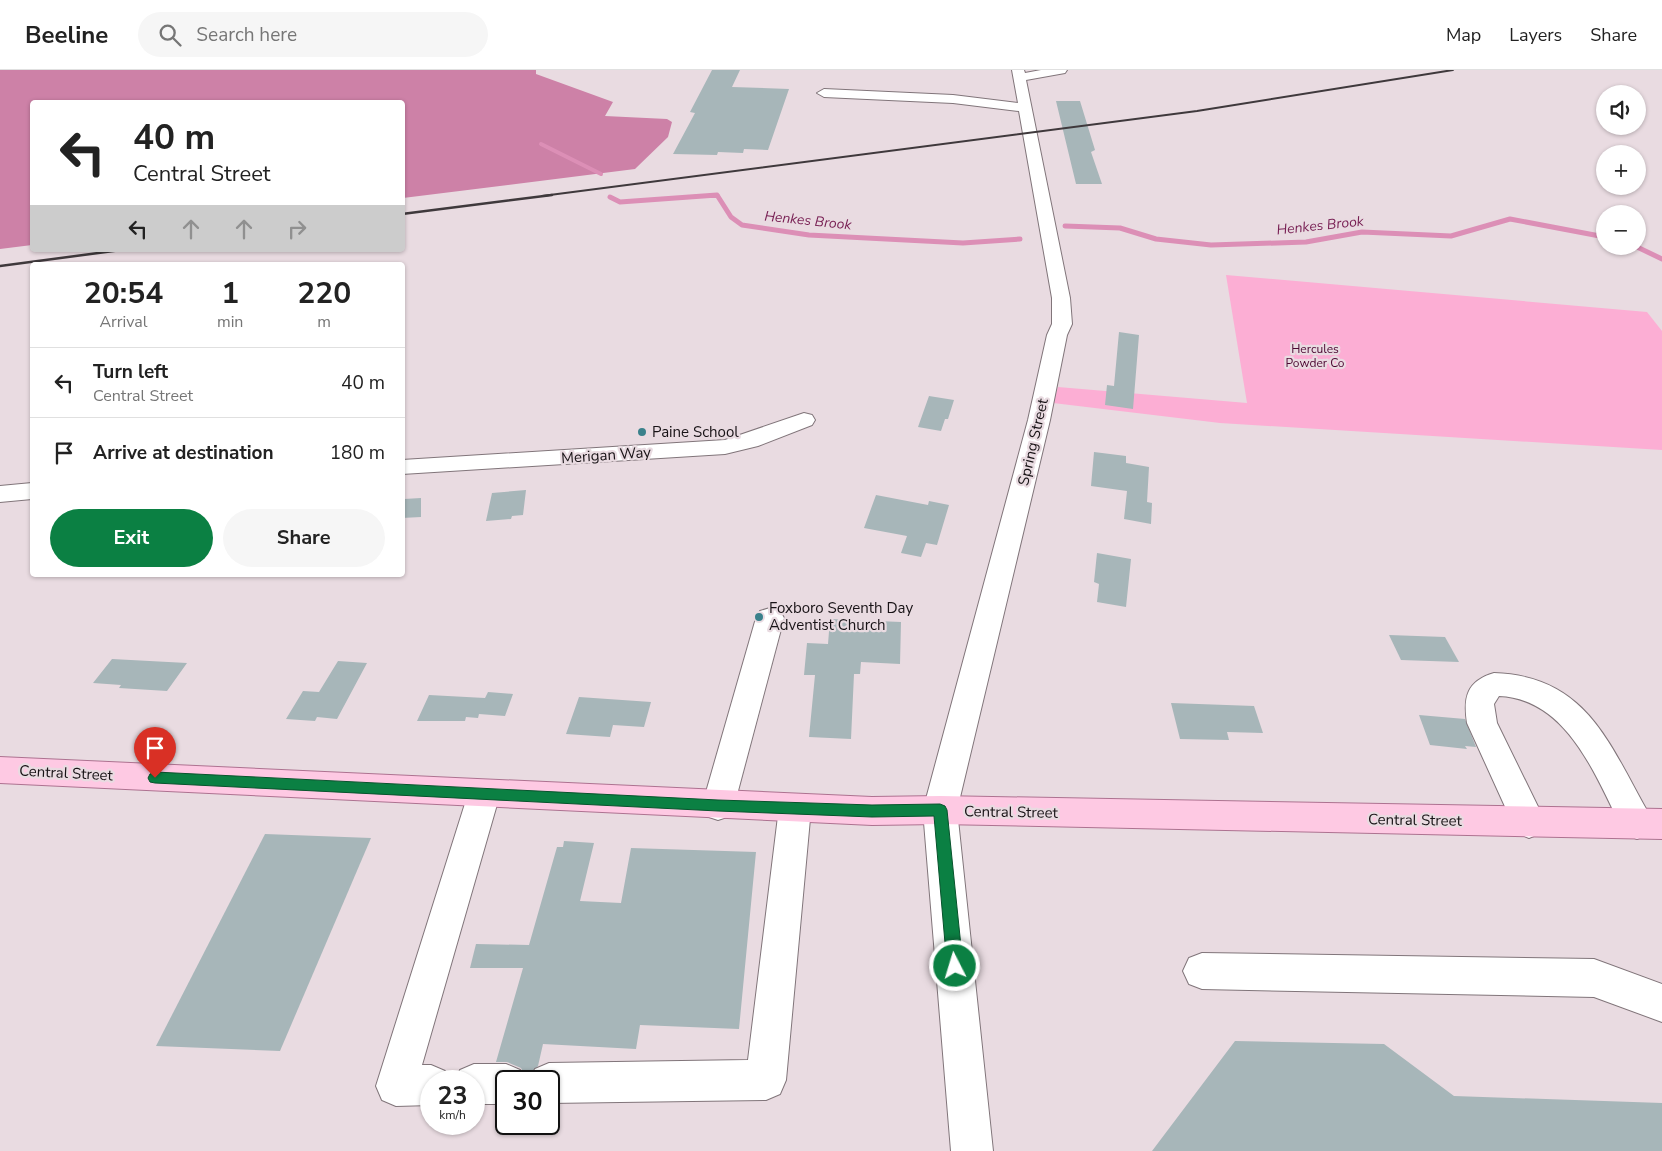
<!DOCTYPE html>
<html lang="en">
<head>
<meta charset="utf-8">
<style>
	:root { --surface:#fff; --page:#f6f6f6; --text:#222; --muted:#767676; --line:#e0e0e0; --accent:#0b8043 }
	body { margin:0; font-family:"Nunito Sans",sans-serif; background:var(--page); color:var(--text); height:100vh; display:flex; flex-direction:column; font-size:19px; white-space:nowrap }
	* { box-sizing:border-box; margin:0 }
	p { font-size:16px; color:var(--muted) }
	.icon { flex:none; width:28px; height:28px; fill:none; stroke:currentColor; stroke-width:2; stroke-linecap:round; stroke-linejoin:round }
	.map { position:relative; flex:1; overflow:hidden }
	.side { position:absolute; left:30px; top:192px; width:375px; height:315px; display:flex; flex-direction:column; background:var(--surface); border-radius:5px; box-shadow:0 1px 4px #0004 }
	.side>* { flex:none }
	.hud { position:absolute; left:30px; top:30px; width:375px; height:152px; border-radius:5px; box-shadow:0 1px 4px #0004; background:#fff; color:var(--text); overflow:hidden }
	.controls { position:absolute; left:1596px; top:15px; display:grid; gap:10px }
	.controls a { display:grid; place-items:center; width:50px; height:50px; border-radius:50%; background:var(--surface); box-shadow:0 1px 4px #0004; font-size:25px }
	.speed { position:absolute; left:420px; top:1000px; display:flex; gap:10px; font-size:25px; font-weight:700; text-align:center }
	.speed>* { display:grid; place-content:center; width:65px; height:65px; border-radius:50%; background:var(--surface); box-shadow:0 1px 4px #0004; line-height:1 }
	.speed small { font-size:12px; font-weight:400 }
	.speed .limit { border:2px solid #111; border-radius:8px; background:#fff; color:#111 }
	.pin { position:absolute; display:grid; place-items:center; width:42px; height:42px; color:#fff; margin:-51px -21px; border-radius:50% 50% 50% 0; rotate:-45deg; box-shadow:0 0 5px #0007 }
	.pin .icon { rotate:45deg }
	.me { position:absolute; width:55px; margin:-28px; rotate:355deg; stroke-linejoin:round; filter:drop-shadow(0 0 4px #0008) }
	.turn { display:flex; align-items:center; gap:18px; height:105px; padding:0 20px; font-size:22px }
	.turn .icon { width:65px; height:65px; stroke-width:2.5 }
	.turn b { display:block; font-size:35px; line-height:42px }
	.lanes { display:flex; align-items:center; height:48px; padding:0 20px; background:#0003; justify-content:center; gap:25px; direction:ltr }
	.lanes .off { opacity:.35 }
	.eta { display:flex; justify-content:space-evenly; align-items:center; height:85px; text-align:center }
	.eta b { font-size:30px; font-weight:700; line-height:35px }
	.action { display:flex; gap:10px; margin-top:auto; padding:10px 20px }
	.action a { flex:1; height:58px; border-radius:30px; background:var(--accent); color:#fff; font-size:20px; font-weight:700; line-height:58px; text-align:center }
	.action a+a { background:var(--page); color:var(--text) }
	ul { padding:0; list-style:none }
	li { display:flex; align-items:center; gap:15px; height:70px; padding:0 20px; border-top:1px solid var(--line) }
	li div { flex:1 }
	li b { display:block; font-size:19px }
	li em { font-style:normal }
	header { display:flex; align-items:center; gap:30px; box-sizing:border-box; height:70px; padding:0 25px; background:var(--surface); border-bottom:1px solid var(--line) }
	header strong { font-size:24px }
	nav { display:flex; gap:28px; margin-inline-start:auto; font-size:18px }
	.search { width:350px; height:45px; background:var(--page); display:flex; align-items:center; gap:12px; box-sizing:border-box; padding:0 18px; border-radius:28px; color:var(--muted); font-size:19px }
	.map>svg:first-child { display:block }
	.green { fill:#fcaed4 }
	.forest { fill:#cd81a7 }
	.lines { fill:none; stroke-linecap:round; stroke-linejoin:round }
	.stream-far1 { stroke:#dc8fb6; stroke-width:4 }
	.stream { stroke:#dc8fb6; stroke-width:5 }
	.building { fill:#a7b6b9 }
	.minor-casing { stroke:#81757a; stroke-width:2 }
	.major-casing { stroke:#ad7290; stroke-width:2 }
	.minor { fill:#fff; fill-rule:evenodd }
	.major { fill:#fec9e3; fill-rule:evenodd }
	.rail-far1 { stroke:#3f393c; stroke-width:2 }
	.rail { stroke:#3f393c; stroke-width:2.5 }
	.route { fill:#0b8043; stroke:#07532c }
	.poi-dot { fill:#3a818b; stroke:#e9dbe1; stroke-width:2 }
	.labels { text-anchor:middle; stroke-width:4.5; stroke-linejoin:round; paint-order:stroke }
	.far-park-label { font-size:12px; fill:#4c0732; stroke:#e9dbe1 }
	.far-water-label { font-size:14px; font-style:italic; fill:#761c51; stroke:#e9dbe1 }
	.poi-label { font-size:15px; fill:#181316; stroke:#e9dbe1; text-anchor:start }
	.street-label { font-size:15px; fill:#181316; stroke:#e9dbe1 }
</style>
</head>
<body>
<header>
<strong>Beeline</strong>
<div class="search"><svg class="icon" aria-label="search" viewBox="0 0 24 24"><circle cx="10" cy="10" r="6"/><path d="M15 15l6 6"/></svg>Search here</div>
<nav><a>Map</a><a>Layers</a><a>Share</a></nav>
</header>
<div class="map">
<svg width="1662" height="1081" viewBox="0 0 1662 1081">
	<rect width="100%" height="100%" fill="#e9dbe1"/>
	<polygon class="green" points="1226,205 1647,242 1662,261 1662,380 1220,353 1053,333 1058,317 1247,333"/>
	<polygon class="forest" points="0,0 536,0 536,4 613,32 605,46 667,49 672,52 668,67 635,99 403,128 402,32 32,32 32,175 0,179"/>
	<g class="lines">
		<g class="stream-far1">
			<polyline points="541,74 601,104"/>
			<polyline points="705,126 718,126"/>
		</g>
		<g class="stream">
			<polyline points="610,127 620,132 717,125 731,147 742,155 809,165 963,173 1020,169"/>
			<polyline points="1065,156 1120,158 1156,169 1211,175 1306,172 1362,162 1451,166 1510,149 1605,167"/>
			<polyline points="1635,176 1662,189"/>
		</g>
	</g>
	<g class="building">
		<polygon points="712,0 740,0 732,17 789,19 768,80 744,79 743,83 718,82 717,85 673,84 695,43 690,42"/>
		<polygon points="1056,31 1080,31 1095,80 1091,82 1102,114 1076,114"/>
		<polygon points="1119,262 1139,265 1133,339 1105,335 1107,315 1114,316"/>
		<polygon points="929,326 954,330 948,349 945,349 941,361 918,357"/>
		<polygon points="1094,382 1126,386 1126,393 1149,397 1147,432 1152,433 1151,454 1124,449 1127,421 1091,416"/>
		<polygon points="526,420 523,445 512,446 511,449 486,451 492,423"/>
		<polygon points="876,425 928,435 929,431 949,435 937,475 926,473 921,487 901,483 907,466 864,458"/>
		<polygon points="421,428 421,447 402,448 404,429"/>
		<polygon points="1097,483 1131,489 1126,537 1097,532 1099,514 1094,512"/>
		<polygon points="830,549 901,552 900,594 861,592 860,604 854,604 851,669 809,667 815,605 804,605 807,573 828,574"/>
		<polygon points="1389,565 1445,567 1459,592 1401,590"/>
		<polygon points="112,589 187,593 167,621 119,618 121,615 93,613"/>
		<polygon points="338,591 367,593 337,649 317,647 315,651 286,649 303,621 319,622"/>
		<polygon points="488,622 513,624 505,646 479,644 478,648 466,647 465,651 417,651 429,625 485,628"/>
		<polygon points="579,627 651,632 644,657 613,655 610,667 566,664"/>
		<polygon points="1171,633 1254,636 1263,663 1227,662 1229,670 1180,669"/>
		<polygon points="1419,645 1465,649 1476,677 1465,676 1467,679 1430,675"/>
		<polygon points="265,764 371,768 280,981 156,976"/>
		<polygon points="564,771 594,773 580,831 621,833 631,778 756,782 739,959 640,955 636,979 543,974 538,996 531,1003 523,1002 521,998 507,992 496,992 523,898 470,898 476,874 529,875 557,777 563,777"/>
		<polygon points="1235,971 1384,974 1454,1026 1662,1033 1662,1081 1152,1081"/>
	</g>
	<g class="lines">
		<defs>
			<g id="minor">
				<polygon points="1012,0 1024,0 1025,3 1041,0 1067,0 1065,3 1026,10 1070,228 1072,254 1067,265 1050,350 957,740 993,1081 951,1081 923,740 1028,350 1047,265 1052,254 1052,228 1019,41 953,33 824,27 817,23 824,19 953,25 1018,33"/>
				<polygon points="804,343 812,345 815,350 812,355 758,376 725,384 402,404 402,390 725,370"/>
				<polygon points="32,413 32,429 0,432 0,416"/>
				<polygon points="770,538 780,541 784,548 734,736 730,746 718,750 706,746 702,736 756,548 760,541"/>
				<path d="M1494,603C1587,606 1609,674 1649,744L1654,754L1649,764L1637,769L1625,764C1597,711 1570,629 1499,626L1494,634L1497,653L1546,753L1541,763L1529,768L1517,763L1467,653C1463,627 1467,611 1494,603Z"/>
				<polygon points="484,710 496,714 500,724 422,995 431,995 445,1001 450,1011 431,1011 431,1035 396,1036 382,1030 376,1016 468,724 472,714"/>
				<polygon points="795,724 807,728 811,738 786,1010 780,1024 766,1030 549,1033 549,1011 529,1011 535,999 549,993 748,990 779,738 783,728"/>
				<polygon points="1202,883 1594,889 1662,914 1662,952 1594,927 1202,919 1189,914 1183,901 1189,888"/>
				<polygon points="474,994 506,994 520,1000 525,1011 506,1011 506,1034 474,1034 474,1011 455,1011 460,1000"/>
			</g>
			<polygon id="major" points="0,687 872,727 940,726 1662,739 1662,769 940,754 872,755 0,713"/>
		</defs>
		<use href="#minor" class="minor-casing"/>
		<use href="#major" class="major-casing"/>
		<use href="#minor" class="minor"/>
		<use href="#major" class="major"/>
		<polyline class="rail-far1" points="542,126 1197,41 1453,0"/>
		<g class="rail">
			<polyline points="402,144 552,125"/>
			<polyline points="0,196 121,180"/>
		</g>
	</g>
	<polygon class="route" points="155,702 718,730 872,735 940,734 945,736 947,740 963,896 961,902 955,904 950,902 947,896 934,746 872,747 718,741 155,713 150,712 148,708 150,704"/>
	<g class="poi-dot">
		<circle cx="642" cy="362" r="5"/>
		<circle cx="759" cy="547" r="5"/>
	</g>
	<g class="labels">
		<g class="far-park-label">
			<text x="1315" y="283">Hercules<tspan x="1315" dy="14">Powder Co</tspan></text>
		</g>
		<g class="far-water-label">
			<text transform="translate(808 150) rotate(6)" y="5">Henkes Brook</text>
			<text transform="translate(1320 155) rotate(-6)" y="5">Henkes Brook</text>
		</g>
		<g class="poi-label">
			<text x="652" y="367">Paine School</text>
			<text x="769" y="543">Foxboro Seventh Day<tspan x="769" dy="17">Adventist Church</tspan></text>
		</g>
		<g class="street-label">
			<text transform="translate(1033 372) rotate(-77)" y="5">Spring Street</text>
			<text transform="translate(606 385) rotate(-4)" y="5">Merigan Way</text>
			<text transform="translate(66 703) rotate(3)" y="5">Central Street</text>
			<text transform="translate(1011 742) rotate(1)" y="5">Central Street</text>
			<text transform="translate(1415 750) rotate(1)" y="5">Central Street</text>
		</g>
	</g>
</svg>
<div class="controls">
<a><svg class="icon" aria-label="sound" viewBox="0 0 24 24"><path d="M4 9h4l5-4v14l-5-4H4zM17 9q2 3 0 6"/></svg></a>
<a>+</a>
<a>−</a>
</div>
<div class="speed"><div>23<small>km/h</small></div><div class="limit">30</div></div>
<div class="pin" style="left:155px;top:708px;background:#d93025"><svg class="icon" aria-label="arrive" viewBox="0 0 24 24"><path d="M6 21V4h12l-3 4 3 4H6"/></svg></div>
<svg class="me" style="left:955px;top:896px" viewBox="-20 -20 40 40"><circle r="17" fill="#0b8043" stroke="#fff" stroke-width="3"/><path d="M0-11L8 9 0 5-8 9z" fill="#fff"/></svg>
<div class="hud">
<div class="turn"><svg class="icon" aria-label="left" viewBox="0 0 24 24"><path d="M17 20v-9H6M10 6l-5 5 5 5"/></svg><div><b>40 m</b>Central Street</div></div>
<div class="lanes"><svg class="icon" aria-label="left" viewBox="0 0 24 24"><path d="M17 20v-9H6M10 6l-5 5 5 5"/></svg><svg class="icon off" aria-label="ahead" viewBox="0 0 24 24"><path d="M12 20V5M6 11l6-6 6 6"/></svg><svg class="icon off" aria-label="ahead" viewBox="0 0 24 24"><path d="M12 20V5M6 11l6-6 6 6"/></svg><svg class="icon off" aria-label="right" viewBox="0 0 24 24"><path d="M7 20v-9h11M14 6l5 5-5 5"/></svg></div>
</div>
<section class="side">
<div class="eta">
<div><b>20:54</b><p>Arrival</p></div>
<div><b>1</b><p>min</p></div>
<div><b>220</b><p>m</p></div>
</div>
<ul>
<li><svg class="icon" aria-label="left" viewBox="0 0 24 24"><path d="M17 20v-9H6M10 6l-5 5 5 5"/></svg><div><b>Turn left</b><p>Central Street</p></div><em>40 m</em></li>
<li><svg class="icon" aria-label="arrive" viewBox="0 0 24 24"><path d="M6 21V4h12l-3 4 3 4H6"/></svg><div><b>Arrive at destination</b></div><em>180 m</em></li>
</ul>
<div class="action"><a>Exit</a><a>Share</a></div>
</section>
</div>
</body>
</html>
